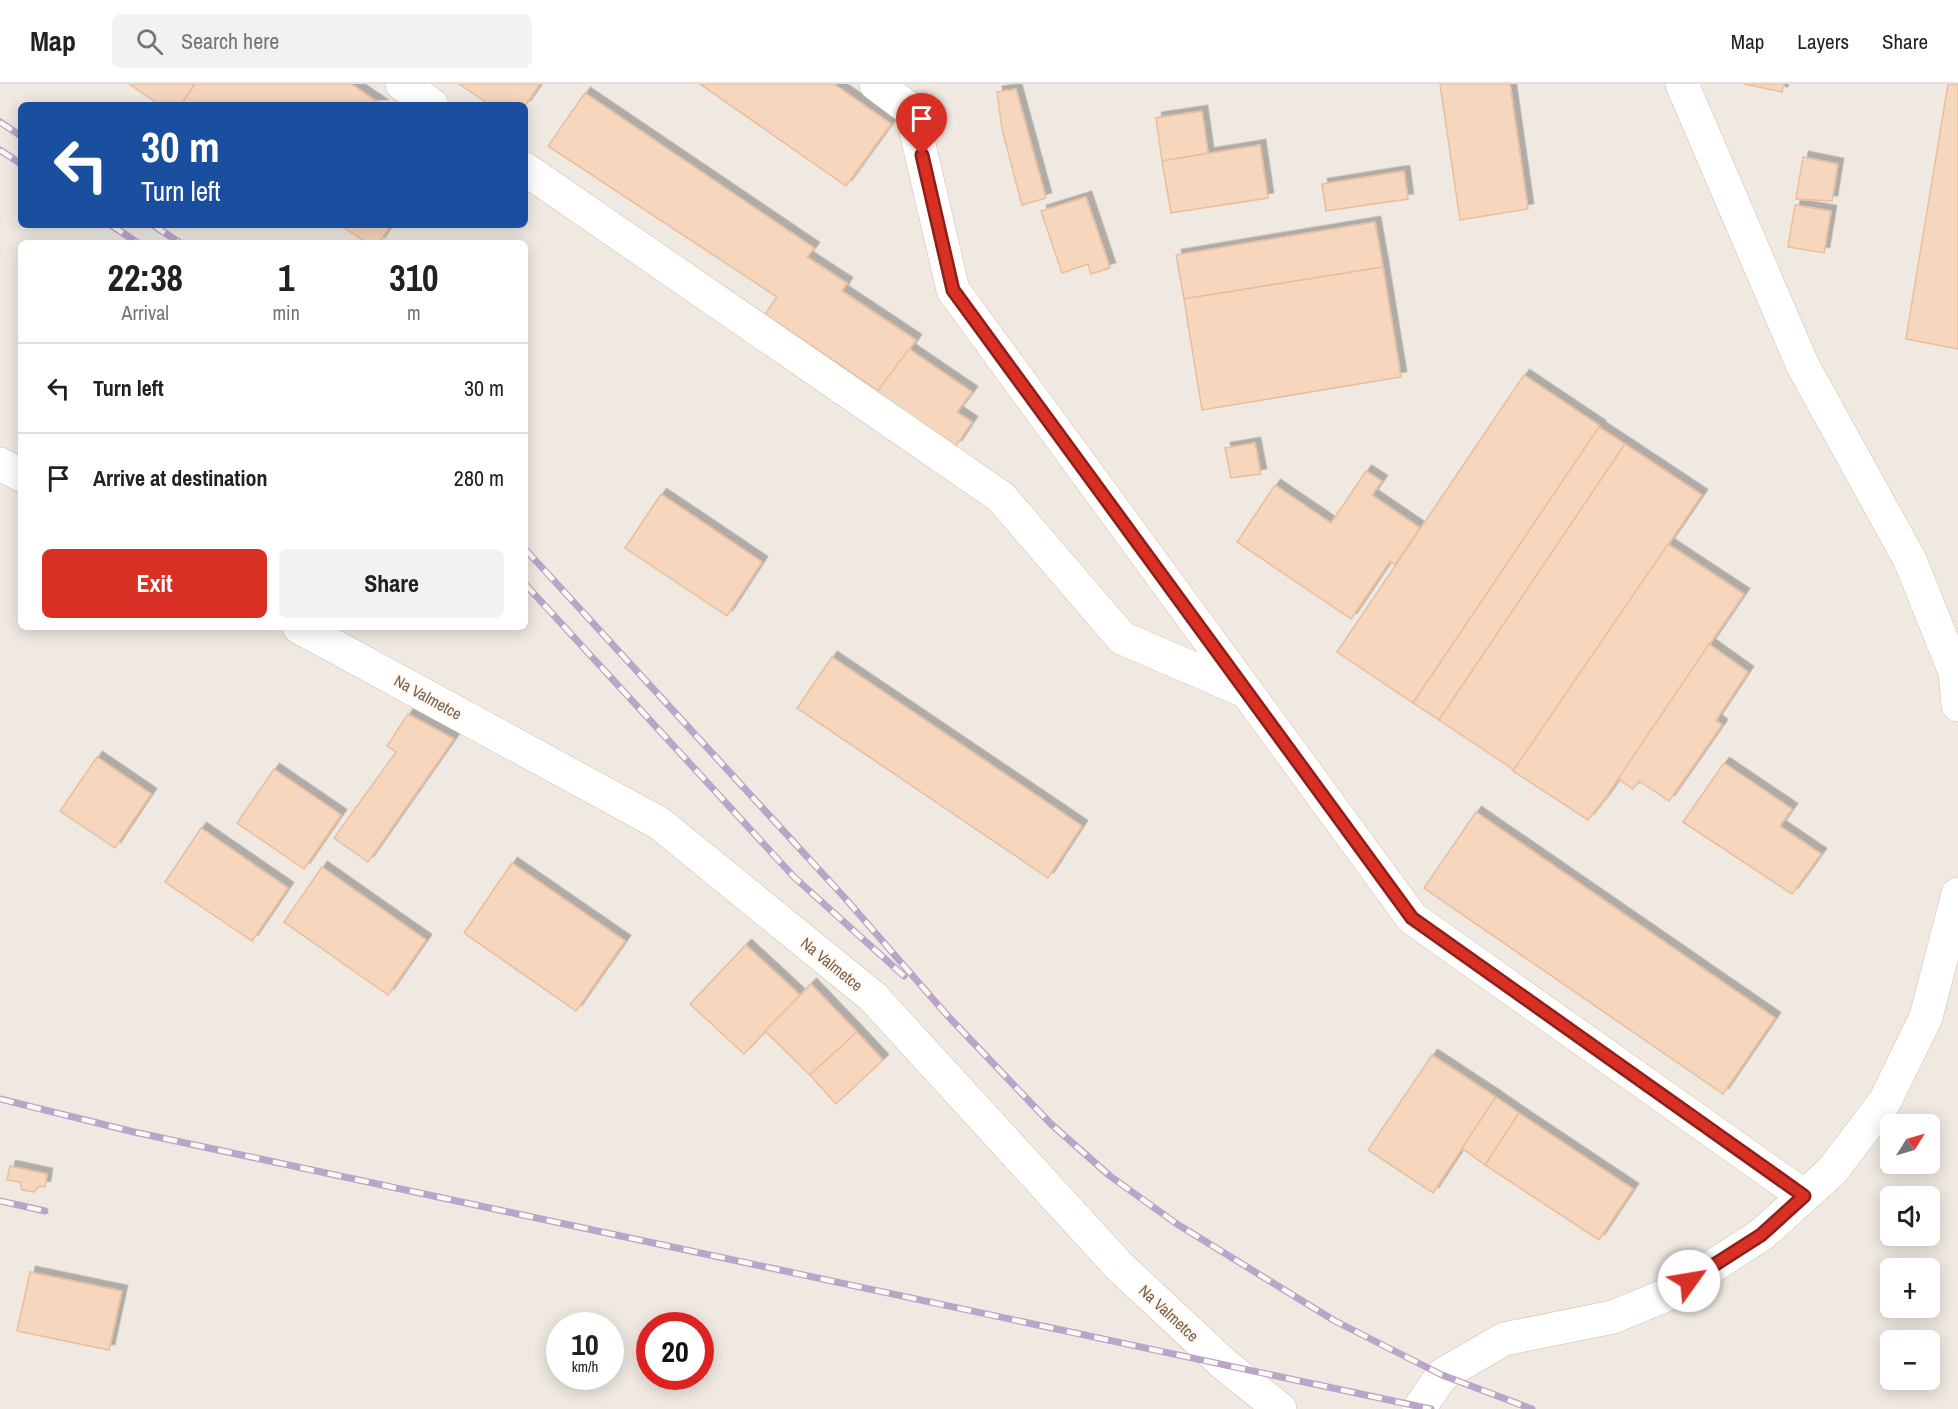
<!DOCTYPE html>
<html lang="en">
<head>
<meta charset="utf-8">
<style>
	:root { --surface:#fff; --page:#f2f2f2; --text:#202124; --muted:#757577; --line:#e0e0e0; --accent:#d93025 }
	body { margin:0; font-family:"Archivo Narrow",sans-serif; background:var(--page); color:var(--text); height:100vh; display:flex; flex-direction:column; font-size:22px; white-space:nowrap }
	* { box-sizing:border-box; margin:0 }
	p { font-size:20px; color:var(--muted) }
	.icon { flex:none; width:33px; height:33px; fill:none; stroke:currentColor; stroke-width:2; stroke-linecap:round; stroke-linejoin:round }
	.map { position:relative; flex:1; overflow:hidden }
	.drawer { position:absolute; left:18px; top:156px; width:510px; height:390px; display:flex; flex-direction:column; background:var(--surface); border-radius:9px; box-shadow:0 3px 15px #0003 }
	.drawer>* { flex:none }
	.guide { position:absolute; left:18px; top:18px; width:510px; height:126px; border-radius:9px; box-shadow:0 3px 15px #0003; background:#1a4fa0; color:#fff; overflow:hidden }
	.needle { width:39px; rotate:53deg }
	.tools { position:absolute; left:1880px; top:1030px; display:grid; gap:12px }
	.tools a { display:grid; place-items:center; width:60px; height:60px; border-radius:9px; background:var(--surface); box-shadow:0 3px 15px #0003; font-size:30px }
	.speed { position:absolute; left:546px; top:1228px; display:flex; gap:12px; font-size:30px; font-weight:700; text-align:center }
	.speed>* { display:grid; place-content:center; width:78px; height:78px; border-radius:50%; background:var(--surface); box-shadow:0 3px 15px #0003; line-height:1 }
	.speed small { font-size:15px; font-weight:400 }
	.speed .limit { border:9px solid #d22; background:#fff; color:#111 }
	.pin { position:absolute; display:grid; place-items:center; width:51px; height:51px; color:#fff; margin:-62px -26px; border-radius:50% 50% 50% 0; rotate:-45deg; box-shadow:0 0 6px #0007 }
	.pin .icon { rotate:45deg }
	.me { position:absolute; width:66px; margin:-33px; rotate:58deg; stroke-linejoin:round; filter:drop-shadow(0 0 4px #0008) }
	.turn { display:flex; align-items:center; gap:21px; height:126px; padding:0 24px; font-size:27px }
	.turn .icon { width:78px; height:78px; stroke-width:2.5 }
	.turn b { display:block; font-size:42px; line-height:51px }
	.eta { display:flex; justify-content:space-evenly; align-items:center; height:102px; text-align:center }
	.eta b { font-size:36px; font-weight:700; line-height:42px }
	.cta { display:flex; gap:12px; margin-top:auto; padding:12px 24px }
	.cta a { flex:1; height:69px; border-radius:9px; background:var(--accent); color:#fff; font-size:24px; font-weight:700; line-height:69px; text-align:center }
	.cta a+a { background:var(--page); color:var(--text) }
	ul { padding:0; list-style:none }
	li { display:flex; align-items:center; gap:18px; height:90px; padding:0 24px; border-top:2px solid var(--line) }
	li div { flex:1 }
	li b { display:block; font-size:22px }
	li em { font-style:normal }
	header { display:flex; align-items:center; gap:36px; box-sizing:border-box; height:84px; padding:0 30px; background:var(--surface); border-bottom:2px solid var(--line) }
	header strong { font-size:28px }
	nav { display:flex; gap:33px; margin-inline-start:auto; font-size:21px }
	.search { width:420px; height:54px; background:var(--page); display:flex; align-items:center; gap:15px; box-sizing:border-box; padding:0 21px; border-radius:9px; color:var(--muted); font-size:22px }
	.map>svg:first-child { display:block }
	.industrial { fill:#efe9e2; fill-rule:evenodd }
	.building { fill:#f6d6bd; stroke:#eabd9c; stroke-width:1.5; filter:url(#shadow) }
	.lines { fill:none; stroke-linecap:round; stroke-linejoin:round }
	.minor-casing { stroke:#d2bfac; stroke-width:34 }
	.minor { stroke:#fff; stroke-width:33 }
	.rail-casing { stroke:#baa4ca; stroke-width:7 }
	.rail { stroke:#fffaf1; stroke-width:4.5; stroke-dasharray:14; stroke-linecap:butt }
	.route-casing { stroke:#8d1f18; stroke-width:15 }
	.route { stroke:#d93025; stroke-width:10 }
	.labels { text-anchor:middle; stroke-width:4.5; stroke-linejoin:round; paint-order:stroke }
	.street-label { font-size:16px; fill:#7c5d49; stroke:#fffaf1 }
</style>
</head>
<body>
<header>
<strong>Map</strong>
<div class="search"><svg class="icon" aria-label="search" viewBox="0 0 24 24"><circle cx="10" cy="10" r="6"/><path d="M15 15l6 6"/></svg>Search here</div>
<nav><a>Map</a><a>Layers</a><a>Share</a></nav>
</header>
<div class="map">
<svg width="1958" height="1325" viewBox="0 0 1958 1325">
	<defs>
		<filter id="shadow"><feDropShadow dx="5.5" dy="-5.5" stdDeviation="0" flood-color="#0004"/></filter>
	</defs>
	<rect width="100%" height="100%" fill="#fef7e8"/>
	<path class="industrial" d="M0,0H1958V1325H0ZM21,21H525V141H21ZM21,159H525V543H21ZM1890,1041H1929V1080H1890ZM1890,1113H1929V1152H1890ZM1890,1185H1929V1224H1890ZM560,1242H610V1293H560ZM650,1242H700V1293H650ZM1890,1257H1929V1296H1890Z"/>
	<g class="building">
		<polygon points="129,0 195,0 181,21 160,21"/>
		<polygon points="195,0 351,0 382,21 181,21"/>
		<polygon points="459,0 540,0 525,22 490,21"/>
		<polygon points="700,0 834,0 891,40 846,102"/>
		<polygon points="1440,0 1510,0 1528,125 1460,136"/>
		<polygon points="1744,0 1784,0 1782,8"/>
		<polygon points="1948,0 1958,0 1958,265 1906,255"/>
		<polygon points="1016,5 1046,114 1022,121 1002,45 997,8"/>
		<polygon points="585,9 814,164 807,173 847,199 842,207 916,256 880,308 765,230 777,213 548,62"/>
		<polygon points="1202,27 1208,69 1162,77 1156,34"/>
		<polygon points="1260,61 1268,114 1171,129 1162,77"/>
		<polygon points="1803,73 1838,80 1832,117 1796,115"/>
		<polygon points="1404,87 1408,115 1326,127 1322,100"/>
		<polygon points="1086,113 1110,184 1091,190 1088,180 1062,189 1041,127"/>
		<polygon points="1795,121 1831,127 1824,169 1788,163"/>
		<polygon points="1375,138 1383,183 1184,215 1176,171"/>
		<polygon points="340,141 391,141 379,159 367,159"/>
		<polygon points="1383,183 1401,293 1202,326 1184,215"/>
		<polygon points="909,265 972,308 957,328 972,338 956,362 876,309"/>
		<polygon points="1524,291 1600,342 1413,619 1337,568"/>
		<polygon points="1599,343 1625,360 1439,636 1413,619"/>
		<polygon points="1255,359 1261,390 1231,394 1225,364"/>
		<polygon points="1625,360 1702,411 1514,686 1439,636"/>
		<polygon points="1366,387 1382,397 1372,411 1420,444 1395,481 1390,477 1351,535 1237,458 1275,401 1331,439"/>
		<polygon points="661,410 762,478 727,532 625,464"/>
		<polygon points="1668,460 1744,510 1606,713 1588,736 1513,687"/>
		<polygon points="1709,560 1748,588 1716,636 1722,641 1669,717 1639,697 1633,705 1618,695"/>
		<polygon points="832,573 1082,742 1048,794 797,624"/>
		<polygon points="408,630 454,655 368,778 334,754 396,668 387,662"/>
		<polygon points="97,673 151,710 115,764 60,727"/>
		<polygon points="1724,679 1792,725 1780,742 1821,770 1792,810 1683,738"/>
		<polygon points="274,685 341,731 304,785 237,739"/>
		<polygon points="1476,728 1775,934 1723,1010 1424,804"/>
		<polygon points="201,744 288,804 252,857 165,798"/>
		<polygon points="512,779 625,857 576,927 464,849"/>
		<polygon points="322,783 426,856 388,911 284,838"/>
		<polygon points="746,861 800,911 744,970 690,920"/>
		<polygon points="811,900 857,948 810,991 765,947"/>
		<polygon points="857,948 883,976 836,1020 810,991"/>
		<polygon points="1432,971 1496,1013 1433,1109 1368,1066"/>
		<polygon points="1496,1013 1519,1029 1485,1081 1462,1064"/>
		<polygon points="1519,1029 1633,1105 1599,1156 1485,1081"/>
		<polygon points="10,1082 47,1090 45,1103 39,1102 34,1108 22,1106 20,1098 7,1096"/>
		<polygon points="30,1188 122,1207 109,1266 17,1247"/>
	</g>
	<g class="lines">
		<defs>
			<g id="minor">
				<polyline points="402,0 432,21"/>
				<polyline points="876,0 911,26 953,206 1412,834 1804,1112"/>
				<polyline points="1682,0 1803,282 1910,476 1955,588 1958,621"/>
				<polyline points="525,85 1001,413 1122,554 1245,607"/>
				<polyline points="0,380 21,391"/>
				<polyline points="299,543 659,739 873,913 1119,1182 1224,1280 1280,1325"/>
				<polyline points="1419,1325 1442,1291 1504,1255 1613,1233 1671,1209 1761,1151 1832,1087 1885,1017 1926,933 1958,810"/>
			</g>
		</defs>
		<use href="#minor" class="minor-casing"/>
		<use href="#minor" class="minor"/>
		<defs>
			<g id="rail">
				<polyline points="0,38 21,52"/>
				<polyline points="0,66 21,80"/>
				<polyline points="111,141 138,159"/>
				<polyline points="153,141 180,159"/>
				<polyline points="525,465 845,814 946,930 1051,1040 1110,1092 1177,1140 1335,1237 1442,1291 1532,1325"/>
				<polyline points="525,500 794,793 904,892"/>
				<polyline points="0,1015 134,1048 1431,1325"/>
				<polyline points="0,1117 45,1127"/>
			</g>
		</defs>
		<use href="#rail" class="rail-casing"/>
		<use href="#rail" class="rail"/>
	</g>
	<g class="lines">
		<defs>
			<polyline id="route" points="922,71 953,206 1412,834 1804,1112 1761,1151 1689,1197"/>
		</defs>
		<use href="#route" class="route-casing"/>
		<use href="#route" class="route"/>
	</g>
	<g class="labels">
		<g class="street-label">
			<text transform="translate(428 613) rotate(29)" y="6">Na Valmetce</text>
			<text transform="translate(832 880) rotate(39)" y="6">Na Valmetce</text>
			<text transform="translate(1169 1229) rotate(43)" y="6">Na Valmetce</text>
		</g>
	</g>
</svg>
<div class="tools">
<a><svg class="needle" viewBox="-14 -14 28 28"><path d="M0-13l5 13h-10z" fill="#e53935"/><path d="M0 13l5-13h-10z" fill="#757577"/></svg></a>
<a><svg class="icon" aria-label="sound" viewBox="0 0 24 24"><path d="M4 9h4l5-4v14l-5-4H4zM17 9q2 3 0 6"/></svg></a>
<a>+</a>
<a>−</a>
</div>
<div class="speed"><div>10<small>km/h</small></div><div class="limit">20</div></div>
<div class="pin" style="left:922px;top:71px;background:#d93025"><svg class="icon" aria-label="arrive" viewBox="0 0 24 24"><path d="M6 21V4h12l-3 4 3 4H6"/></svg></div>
<svg class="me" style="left:1689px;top:1197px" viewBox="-20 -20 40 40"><circle r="19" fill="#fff"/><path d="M0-13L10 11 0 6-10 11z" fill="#d93025"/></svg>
<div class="guide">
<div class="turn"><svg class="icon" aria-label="left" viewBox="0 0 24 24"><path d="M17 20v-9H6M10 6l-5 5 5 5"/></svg><div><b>30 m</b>Turn left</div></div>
</div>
<section class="drawer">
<div class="eta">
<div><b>22:38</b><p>Arrival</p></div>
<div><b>1</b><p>min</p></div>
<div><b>310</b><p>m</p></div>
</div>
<ul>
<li><svg class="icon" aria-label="left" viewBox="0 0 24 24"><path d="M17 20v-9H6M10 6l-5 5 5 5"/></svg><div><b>Turn left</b></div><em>30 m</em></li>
<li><svg class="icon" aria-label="arrive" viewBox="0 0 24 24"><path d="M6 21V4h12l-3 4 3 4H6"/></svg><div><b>Arrive at destination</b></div><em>280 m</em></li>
</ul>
<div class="cta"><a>Exit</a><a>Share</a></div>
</section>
</div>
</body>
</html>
